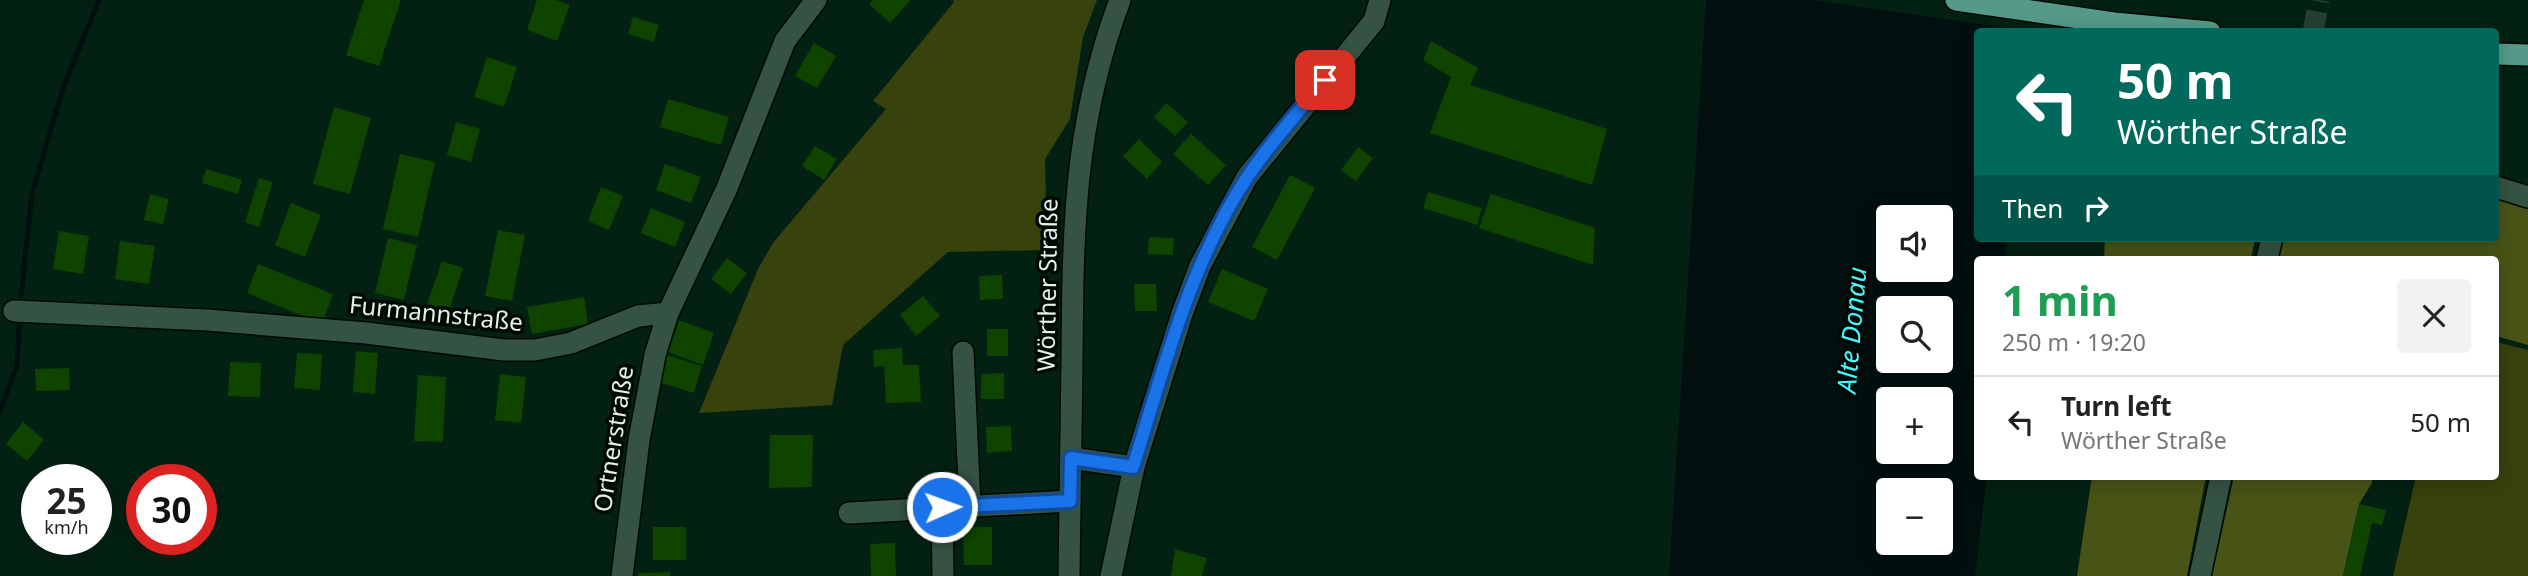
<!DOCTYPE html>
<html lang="en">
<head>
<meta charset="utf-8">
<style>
	:root { --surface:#fff; --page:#f2f2f2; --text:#222; --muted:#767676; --line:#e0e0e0 }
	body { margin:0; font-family:"Noto Sans",sans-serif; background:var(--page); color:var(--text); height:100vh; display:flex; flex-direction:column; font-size:26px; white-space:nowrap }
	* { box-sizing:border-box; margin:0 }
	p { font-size:23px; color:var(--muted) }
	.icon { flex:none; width:38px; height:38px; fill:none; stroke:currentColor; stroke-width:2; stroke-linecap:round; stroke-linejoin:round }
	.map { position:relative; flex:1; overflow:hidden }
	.panel { position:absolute; left:1974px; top:256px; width:525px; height:224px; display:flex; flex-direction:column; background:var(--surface); border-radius:7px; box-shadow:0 4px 18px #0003 }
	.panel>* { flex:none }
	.banner { position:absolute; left:1974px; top:28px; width:525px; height:214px; border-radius:7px; box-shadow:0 4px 18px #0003; background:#00695c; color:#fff; overflow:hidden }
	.controls { position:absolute; left:1876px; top:205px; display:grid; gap:14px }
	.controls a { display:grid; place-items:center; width:77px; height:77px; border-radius:7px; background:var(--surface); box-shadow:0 4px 18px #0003; font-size:35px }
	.speed { position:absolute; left:21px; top:464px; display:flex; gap:14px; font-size:35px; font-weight:700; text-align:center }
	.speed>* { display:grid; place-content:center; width:91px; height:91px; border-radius:50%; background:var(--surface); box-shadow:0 4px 18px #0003; line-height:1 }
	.speed small { font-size:18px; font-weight:400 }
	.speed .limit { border:10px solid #d22; background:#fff; color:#111 }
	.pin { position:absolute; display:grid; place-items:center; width:60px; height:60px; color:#fff; margin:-30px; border-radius:14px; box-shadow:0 4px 10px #0006 }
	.me { position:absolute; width:77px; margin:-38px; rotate:88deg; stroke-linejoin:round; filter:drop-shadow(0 0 5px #0008) }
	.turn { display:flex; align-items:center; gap:24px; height:147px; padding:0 28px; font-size:32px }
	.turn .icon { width:91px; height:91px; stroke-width:2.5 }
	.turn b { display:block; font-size:49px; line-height:60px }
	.then { display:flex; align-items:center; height:66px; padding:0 28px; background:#0003; gap:14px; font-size:26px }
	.round { display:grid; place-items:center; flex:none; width:74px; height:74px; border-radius:7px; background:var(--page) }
	.summary { display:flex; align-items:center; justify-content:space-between; height:119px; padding:0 28px }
	h1 { font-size:42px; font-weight:700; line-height:52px; color:#1e9e55 }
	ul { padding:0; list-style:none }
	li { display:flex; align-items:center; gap:21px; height:91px; padding:0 28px; border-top:2px solid var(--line) }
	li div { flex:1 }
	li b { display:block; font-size:26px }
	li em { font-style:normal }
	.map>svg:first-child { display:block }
	.green { fill:#37420c }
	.forest { fill:#475415 }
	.water { fill:#020f0f; fill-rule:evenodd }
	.pier { fill:#032113 }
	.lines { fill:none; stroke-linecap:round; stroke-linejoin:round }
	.stream { stroke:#020f0f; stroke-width:5 }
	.building { fill:#0e4300 }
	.minor-tunnel { stroke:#244033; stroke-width:21; stroke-dasharray:21 10; stroke-linecap:butt }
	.minor-casing { stroke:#000903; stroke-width:24 }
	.major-casing { stroke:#000903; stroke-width:24 }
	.minor { stroke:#355342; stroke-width:21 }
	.major { stroke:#559a88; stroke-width:21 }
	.route-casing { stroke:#114b97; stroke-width:18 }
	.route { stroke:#1a73e8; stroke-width:12 }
	.labels { text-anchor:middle; stroke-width:7; stroke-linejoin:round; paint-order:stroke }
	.street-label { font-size:24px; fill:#e1f2e7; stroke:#010804 }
	.water-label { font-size:26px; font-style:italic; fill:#46f9fe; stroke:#010804 }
</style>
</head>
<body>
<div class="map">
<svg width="2528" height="576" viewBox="0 0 2528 576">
	<rect width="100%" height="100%" fill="#032113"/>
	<g class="green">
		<polygon points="953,0 1097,0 1083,37 1070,119 1045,159 1047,250 948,252 843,345 832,405 699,413 758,269 773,243 886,109 873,101 954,2"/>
		<polygon points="2496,342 2528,350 2528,576 2393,576 2416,476 2496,476"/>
	</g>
	<g class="forest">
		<polygon points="2496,198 2528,208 2528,345 2496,336 2496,259 2279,259 2283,238 2496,238"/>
		<polygon points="2105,238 2255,238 2251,259 2104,259"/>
		<polygon points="2092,476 2206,476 2187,576 2077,576"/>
		<polygon points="2234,476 2372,476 2372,483 2359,504 2343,576 2212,576"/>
	</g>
	<path class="water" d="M1706,0H2027L2025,31L1978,32V238H2007L2005,259H1978V476H1987L1975,576H1669ZM1888,217H1941V270H1888ZM1888,308H1941V360H1888ZM1888,399H1941V452H1888ZM1888,490H1941V542H1888Z"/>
	<polygon class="pier" points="1812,0 2031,0 2028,31"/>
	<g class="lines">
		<g class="stream">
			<polyline points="21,296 32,194 63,88 99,0"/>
			<polyline points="0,411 17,365 19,326"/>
		</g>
	</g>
	<g class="building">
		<polygon points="364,0 401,0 379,66 346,55"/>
		<polygon points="537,0 556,0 570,5 557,41 527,30"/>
		<polygon points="873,0 911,0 890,23 869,4"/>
		<polygon points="633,17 659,25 654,42 628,34"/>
		<polygon points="1431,41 1478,68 1470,85 1607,129 1592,185 1430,133 1451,77 1423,60"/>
		<polygon points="814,43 836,56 817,88 795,76"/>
		<polygon points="487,57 517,67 504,107 474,97"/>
		<polygon points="668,99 729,117 721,145 660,127"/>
		<polygon points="1166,103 1188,122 1175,136 1154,117"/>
		<polygon points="334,107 371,118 350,194 313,184"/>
		<polygon points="456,122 480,129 471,162 447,155"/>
		<polygon points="1191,134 1226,165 1208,185 1173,154"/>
		<polygon points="1139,139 1162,162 1147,179 1123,156"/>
		<polygon points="815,146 837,159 824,180 802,166"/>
		<polygon points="1358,147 1373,158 1356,181 1341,170"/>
		<polygon points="400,154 435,162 418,237 383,229"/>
		<polygon points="665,164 701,177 691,203 656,190"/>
		<polygon points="206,169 242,180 238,194 202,183"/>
		<polygon points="1290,175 1315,188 1277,260 1252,247"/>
		<polygon points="259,178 273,182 259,227 245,222"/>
		<polygon points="601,187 623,196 609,230 588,221"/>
		<polygon points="1428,192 1482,208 1477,225 1423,208"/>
		<polygon points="150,194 169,199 163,224 144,220"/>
		<polygon points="1491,194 1595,228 1593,265 1479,228"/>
		<polygon points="291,203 321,215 305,257 275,245"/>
		<polygon points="651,208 685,222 675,247 641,233"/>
		<polygon points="498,230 525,235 512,301 485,296"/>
		<polygon points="59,231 89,236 83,274 53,269"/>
		<polygon points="1149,237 1174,238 1173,255 1148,254"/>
		<polygon points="388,238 417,245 404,300 375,293"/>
		<polygon points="120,241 155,246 149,284 115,279"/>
		<polygon points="727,258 747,273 731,294 711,279"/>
		<polygon points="442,261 463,268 447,317 425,310"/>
		<polygon points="258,264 333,294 322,324 247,293"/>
		<polygon points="1222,269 1268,289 1254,321 1208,302"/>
		<polygon points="1002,275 1003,299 980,300 979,276"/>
		<polygon points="1134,284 1156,284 1157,311 1135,311"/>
		<polygon points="923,296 940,316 916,336 900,315"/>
		<polygon points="584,297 588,324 532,334 527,307"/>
		<polygon points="679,320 714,333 703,365 668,352"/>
		<rect x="987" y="329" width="21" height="27"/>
		<polygon points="902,348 903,365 919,365 921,402 886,403 884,366 874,367 873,350"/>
		<polygon points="356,351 378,353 375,394 353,392"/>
		<polygon points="297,353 322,354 320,390 294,388"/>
		<polygon points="667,355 702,366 694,393 659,382"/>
		<polygon points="230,362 261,363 260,397 228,396"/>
		<polygon points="69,368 70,390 36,391 35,369"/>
		<polygon points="1004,373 1004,399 981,399 981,374"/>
		<polygon points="500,374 526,377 521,423 495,420"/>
		<polygon points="418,375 446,377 443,442 414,441"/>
		<polygon points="23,422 44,440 27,461 6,444"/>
		<polygon points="1011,426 1012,451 987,453 986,427"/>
		<polygon points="770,435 813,435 812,487 769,488"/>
		<polygon points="2359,504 2386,510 2382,525 2372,523 2360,576 2343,576"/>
		<rect x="653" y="527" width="33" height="33"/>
		<polygon points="963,527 992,527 992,565 964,565"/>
		<polygon points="895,543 896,576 871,576 870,544"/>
		<polygon points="1175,549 1207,558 1202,576 1171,576"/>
		<polygon points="670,572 670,576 638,576 638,573"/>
	</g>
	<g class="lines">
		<polyline class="minor-tunnel" points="2313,32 2319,0"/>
		<defs>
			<g id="minor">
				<polyline points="2496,187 2528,197"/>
				<polyline points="2267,259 2272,238"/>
				<polyline points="14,311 207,320 366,333 504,350 535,350 571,343 638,316 668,313"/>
				<polyline points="963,352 970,506"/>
				<polyline points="1071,458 1134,467"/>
				<polyline points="942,507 943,576"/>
				<polyline points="849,513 1070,501"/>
				<polyline points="622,576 639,440 655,355 668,313 727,188 785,41 816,0"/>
				<path d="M1069,576C1070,505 1071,434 1072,363C1073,232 1073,125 1120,0"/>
				<polyline points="1111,576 1134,467 1182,314 1200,266 1247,177 1374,21 1380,0"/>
				<polyline points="2200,576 2221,476"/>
			</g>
			<g id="major">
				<polyline points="1956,0 2114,23 2210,32"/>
				<polyline points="2496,54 2528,55"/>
			</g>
		</defs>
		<use href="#minor" class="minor-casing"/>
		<use href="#major" class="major-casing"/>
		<use href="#minor" class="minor"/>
		<use href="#major" class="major"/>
	</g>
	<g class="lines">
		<defs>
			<path id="route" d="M942,507L1070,501L1071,458L1133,467C1164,368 1190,263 1248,176C1271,142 1299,111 1325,80"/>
		</defs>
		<use href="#route" class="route-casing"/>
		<use href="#route" class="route"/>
	</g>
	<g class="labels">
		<g class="street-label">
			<text transform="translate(1048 285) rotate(-89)" y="8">Wörther Straße</text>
			<text transform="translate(436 314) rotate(6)" y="8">Furmannstraße</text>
			<text transform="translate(614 439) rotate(-81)" y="8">Ortnerstraße</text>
		</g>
		<g class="water-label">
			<text transform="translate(1852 330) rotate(-85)" y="9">Alte Donau</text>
		</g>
	</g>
</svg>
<div class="controls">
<a><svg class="icon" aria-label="sound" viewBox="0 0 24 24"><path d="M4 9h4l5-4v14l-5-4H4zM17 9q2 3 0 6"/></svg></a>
<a><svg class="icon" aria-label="search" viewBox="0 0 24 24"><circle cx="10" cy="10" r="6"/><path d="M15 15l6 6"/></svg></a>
<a>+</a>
<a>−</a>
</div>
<div class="speed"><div>25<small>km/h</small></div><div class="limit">30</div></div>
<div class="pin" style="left:1325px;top:80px;background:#d93025"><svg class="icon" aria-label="arrive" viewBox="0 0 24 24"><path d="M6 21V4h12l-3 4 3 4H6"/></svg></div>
<svg class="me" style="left:942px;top:507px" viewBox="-20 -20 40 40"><circle r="17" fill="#1a73e8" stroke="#fff" stroke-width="3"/><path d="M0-11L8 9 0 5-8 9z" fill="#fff"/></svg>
<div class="banner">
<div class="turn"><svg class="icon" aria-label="left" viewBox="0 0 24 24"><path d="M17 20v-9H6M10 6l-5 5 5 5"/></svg><div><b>50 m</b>Wörther Straße</div></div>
<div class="then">Then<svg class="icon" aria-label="right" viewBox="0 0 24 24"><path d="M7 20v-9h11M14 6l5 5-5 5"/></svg></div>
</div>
<section class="panel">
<div class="summary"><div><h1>1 min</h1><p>250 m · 19:20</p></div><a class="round"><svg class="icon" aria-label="close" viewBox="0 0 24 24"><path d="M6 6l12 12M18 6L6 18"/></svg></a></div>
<ul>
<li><svg class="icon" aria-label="left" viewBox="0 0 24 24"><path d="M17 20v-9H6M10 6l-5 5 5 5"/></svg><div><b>Turn left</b><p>Wörther Straße</p></div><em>50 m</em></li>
</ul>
</section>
</div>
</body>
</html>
